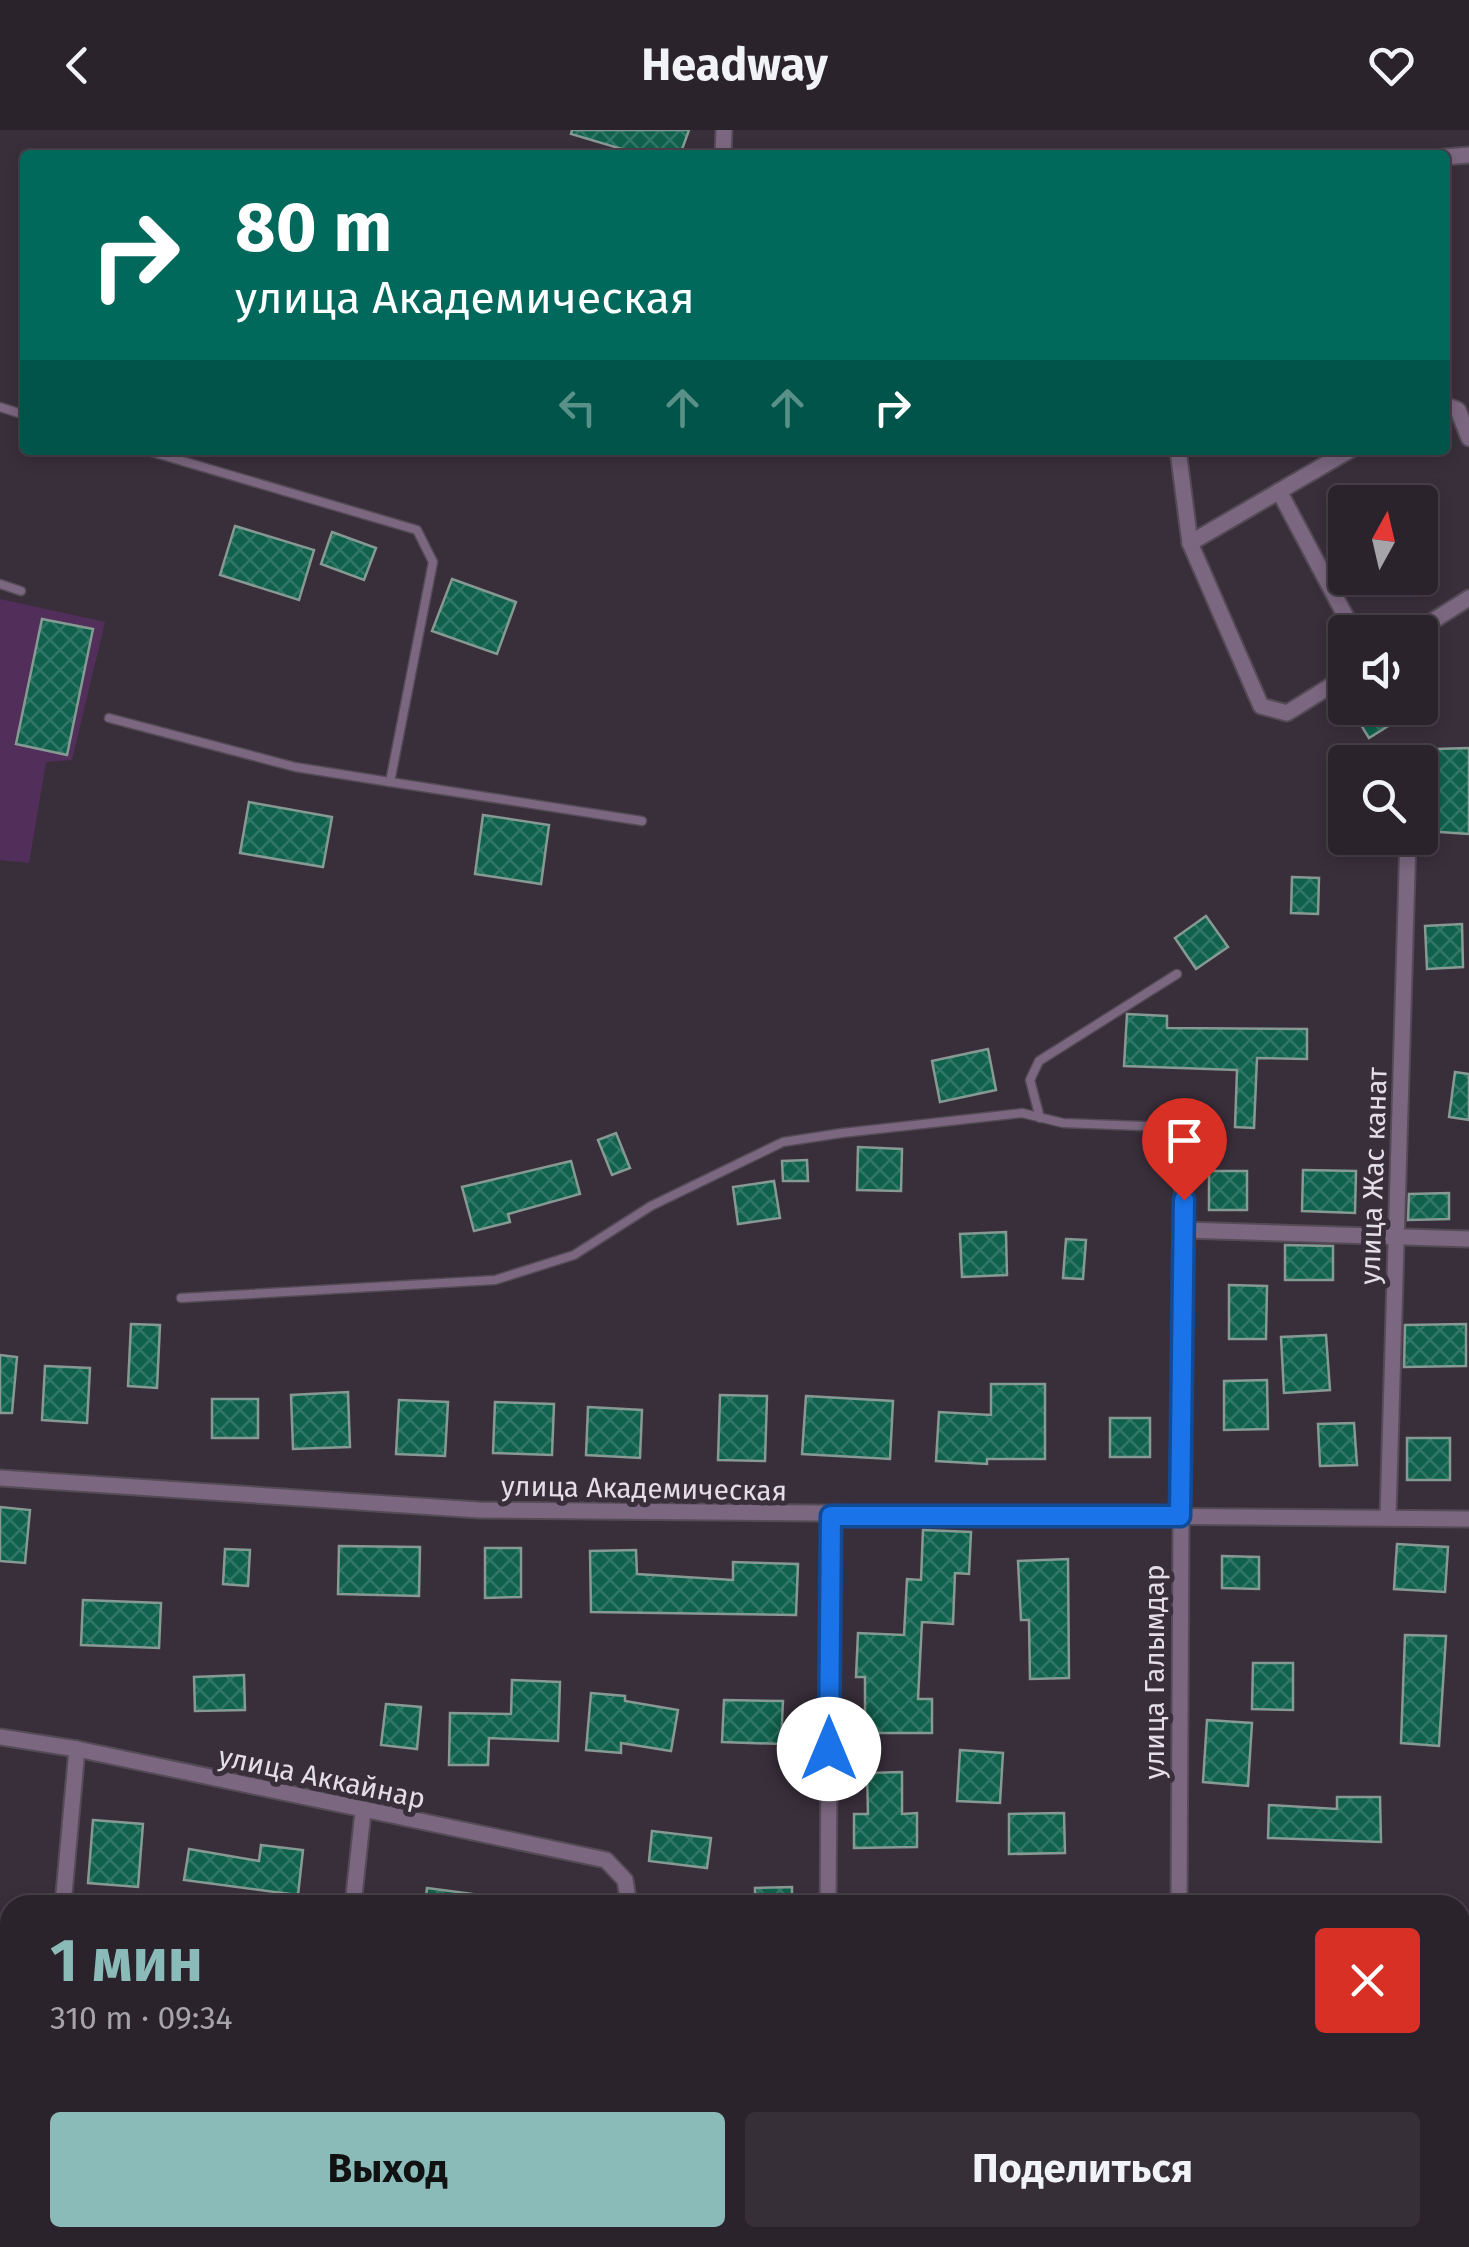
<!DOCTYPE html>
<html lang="ru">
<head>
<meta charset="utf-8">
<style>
	:root { --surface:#2b232c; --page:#372f38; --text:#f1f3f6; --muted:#a6a4a9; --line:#474048; --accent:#8bbbb9 }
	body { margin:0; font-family:"Fira Sans",sans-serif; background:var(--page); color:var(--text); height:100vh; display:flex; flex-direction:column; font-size:38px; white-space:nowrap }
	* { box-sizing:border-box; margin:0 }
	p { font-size:32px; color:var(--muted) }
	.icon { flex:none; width:55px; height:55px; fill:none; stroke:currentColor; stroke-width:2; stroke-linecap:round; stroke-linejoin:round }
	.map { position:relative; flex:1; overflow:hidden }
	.side { position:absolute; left:0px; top:1765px; width:1470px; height:352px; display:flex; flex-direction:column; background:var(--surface); border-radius:30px 30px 0 0; box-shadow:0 5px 15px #0003,0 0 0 2px var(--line) }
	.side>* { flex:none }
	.banner { position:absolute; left:20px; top:20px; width:1430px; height:305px; border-radius:10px; box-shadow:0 5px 15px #0003,0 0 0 2px var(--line); background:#00695c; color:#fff; overflow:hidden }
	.needle { width:65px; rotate:8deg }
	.buttons { position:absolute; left:1328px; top:355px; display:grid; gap:20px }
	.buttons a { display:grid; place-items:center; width:110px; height:110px; border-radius:10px; background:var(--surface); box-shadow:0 5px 15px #0003,0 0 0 2px var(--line); font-size:50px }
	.pin { position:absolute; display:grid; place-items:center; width:85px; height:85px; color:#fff; margin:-102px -42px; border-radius:50% 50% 50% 0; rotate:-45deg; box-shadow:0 0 10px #0007 }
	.pin .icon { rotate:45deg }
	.me { position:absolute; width:110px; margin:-55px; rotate:0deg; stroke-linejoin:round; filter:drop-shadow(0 0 8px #0008) }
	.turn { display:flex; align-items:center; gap:35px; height:210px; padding:0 50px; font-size:45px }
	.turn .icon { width:130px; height:130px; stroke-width:2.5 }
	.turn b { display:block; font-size:70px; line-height:85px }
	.lanes { display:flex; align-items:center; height:95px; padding:0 50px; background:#0003; justify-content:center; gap:50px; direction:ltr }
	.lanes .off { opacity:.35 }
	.round { display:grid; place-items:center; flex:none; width:105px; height:105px; border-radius:10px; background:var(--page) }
	.summary { display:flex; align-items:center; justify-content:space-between; height:170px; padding:0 50px }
	h1 { font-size:60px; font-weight:700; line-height:75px; color:var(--accent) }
	.cta { display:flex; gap:20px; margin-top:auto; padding:20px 50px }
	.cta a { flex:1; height:115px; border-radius:10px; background:var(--accent); color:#111; font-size:40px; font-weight:700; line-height:115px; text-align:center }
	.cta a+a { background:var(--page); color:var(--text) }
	header { display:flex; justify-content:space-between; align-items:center; height:130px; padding:0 50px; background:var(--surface); font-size:45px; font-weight:700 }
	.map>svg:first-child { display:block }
	.park { fill:#522f5b }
	.building { fill:url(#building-cross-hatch); stroke:#869a93; stroke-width:2.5 }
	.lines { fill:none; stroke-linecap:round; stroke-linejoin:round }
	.service-casing { stroke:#544b56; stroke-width:11 }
	.minor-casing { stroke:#544b56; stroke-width:19 }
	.service { stroke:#7b6780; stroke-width:8 }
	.minor { stroke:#7b6780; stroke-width:15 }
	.route-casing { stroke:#114b97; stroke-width:25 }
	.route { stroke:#1a73e8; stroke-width:18 }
	.labels { text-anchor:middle; stroke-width:10; stroke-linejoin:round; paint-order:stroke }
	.street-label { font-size:28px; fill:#e4dee6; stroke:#392f3b }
</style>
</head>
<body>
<header><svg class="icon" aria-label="back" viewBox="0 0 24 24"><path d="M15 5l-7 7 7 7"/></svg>Headway<svg class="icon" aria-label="heart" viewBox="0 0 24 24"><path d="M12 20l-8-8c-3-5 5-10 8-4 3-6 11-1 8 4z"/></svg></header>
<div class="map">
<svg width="1469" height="2117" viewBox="0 0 1469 2117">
	<defs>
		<pattern id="building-cross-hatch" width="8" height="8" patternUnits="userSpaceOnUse" patternTransform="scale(2.5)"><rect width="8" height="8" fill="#0f614c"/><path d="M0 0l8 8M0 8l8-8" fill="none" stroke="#327766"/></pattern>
	</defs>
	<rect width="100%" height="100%" fill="#392f3b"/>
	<polygon class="park" points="0,469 105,492 72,630 46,632 29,733 0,730"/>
	<g class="building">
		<polygon points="572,0 689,0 680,25 642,25 571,4"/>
		<polygon points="235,396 314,420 299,470 220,445"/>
		<polygon points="332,402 376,418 364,450 321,434"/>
		<polygon points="452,449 516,472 497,524 432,501"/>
		<polygon points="42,489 93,499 67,625 16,614"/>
		<polygon points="1364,578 1417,578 1369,608 1354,584"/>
		<polygon points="1469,618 1469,704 1426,701 1429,658 1437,659 1436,619"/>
		<polygon points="249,672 332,687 323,737 240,723"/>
		<polygon points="483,685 549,695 541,754 475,744"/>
		<polygon points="1292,747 1319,748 1318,784 1291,783"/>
		<polygon points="1206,786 1228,817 1196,839 1175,808"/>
		<polygon points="1462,794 1463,837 1427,839 1425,796"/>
		<polygon points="1127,884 1167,886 1167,898 1307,899 1307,929 1257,928 1254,998 1235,997 1237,940 1124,936"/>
		<polygon points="988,919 996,960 940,972 932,931"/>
		<polygon points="1455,942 1469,944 1469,990 1449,987"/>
		<polygon points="616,1003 630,1038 612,1045 598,1010"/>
		<polygon points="858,1017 902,1019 901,1061 857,1060"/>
		<polygon points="807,1030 808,1051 783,1051 782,1031"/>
		<polygon points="571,1031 580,1064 508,1084 510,1092 474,1101 462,1057"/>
		<polygon points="1303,1040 1356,1041 1355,1083 1302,1081"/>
		<rect x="1209" y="1041" width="38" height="39"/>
		<polygon points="774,1051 780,1088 738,1094 733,1057"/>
		<polygon points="1449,1063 1449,1089 1408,1090 1409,1064"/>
		<polygon points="1006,1102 1007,1145 962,1147 960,1104"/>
		<polygon points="1066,1109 1086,1110 1083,1149 1063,1148"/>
		<polygon points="1285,1115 1333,1116 1333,1150 1285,1150"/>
		<polygon points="1229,1155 1267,1156 1266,1209 1229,1209"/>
		<polygon points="131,1194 160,1195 157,1258 128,1256"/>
		<polygon points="1466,1194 1466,1236 1404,1237 1405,1195"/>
		<polygon points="1326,1205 1330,1260 1284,1263 1281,1207"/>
		<polygon points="0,1225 17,1227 12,1283 0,1283"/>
		<polygon points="45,1236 90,1238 87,1293 42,1290"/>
		<polygon points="1267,1250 1268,1299 1224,1300 1224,1251"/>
		<polygon points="991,1254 1045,1254 1045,1329 987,1329 987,1334 936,1331 939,1282 991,1285"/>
		<polygon points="348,1262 350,1317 293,1319 291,1265"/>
		<polygon points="720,1265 767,1266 765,1331 718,1330"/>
		<polygon points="806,1266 893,1271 890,1329 802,1324"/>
		<rect x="212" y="1269" width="46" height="39"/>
		<polygon points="399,1270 448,1272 445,1326 396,1324"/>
		<polygon points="495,1272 554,1274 552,1325 493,1323"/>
		<polygon points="588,1277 642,1280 640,1328 586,1325"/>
		<rect x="1110" y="1288" width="40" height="39"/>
		<polygon points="1354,1293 1357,1335 1320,1336 1318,1294"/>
		<rect x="1407" y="1308" width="43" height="42"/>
		<polygon points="0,1377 30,1380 25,1433 0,1431"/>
		<polygon points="923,1400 971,1402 969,1444 955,1443 953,1494 922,1492 918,1569 932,1569 932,1603 865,1603 865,1547 856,1547 858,1503 904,1505 907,1449 921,1450"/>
		<polygon points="1397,1414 1448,1417 1445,1462 1394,1459"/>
		<polygon points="339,1416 420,1417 419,1466 338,1464"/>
		<polygon points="485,1418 521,1418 521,1467 485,1468"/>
		<polygon points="225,1419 250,1420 248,1456 223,1454"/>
		<polygon points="636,1420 637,1444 733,1450 733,1432 798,1434 796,1485 591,1482 590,1421"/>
		<polygon points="1222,1426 1259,1427 1259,1459 1222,1458"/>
		<polygon points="1068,1429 1069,1548 1030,1549 1029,1490 1021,1490 1018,1431"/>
		<polygon points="83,1470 161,1473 159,1518 81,1515"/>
		<polygon points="1405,1505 1446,1506 1439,1616 1401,1613"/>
		<polygon points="1253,1533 1293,1533 1293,1580 1252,1579"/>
		<polygon points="244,1545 245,1580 195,1581 194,1547"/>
		<polygon points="512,1550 560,1552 558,1611 489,1608 488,1635 449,1635 450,1583 511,1584"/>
		<polygon points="591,1563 625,1566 625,1571 678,1580 671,1621 621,1613 621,1623 586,1620"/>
		<polygon points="724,1570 783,1571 781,1614 722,1612"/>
		<polygon points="386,1574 421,1577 417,1619 381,1615"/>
		<polygon points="1207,1590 1252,1593 1248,1656 1203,1652"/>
		<polygon points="960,1620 1003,1623 1000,1673 957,1671"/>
		<polygon points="902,1642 902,1684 917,1683 917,1717 854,1718 854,1684 868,1684 867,1643"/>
		<polygon points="1337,1667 1380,1667 1381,1712 1268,1708 1269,1675 1337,1679"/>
		<polygon points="1064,1683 1065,1723 1009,1724 1009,1684"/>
		<polygon points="93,1690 143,1694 138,1757 88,1753"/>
		<polygon points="652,1701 711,1708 707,1738 649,1731"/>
		<polygon points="261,1715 303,1720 298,1765 184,1750 189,1719 259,1731"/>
		<polygon points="792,1757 792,1775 755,1775 755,1758"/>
		<polygon points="427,1758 481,1765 481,1775 425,1775"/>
	</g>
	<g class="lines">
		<defs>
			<g id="service">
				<polyline points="0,277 25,285"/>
				<polyline points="0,454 21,461"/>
				<polyline points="109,588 295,637 390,652 433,432 417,400 145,320"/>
				<polyline points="390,652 642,691"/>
				<polyline points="1040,988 1030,950 1039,931 1177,844"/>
				<polyline points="181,1168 495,1150 574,1125 651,1076 783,1012 842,1003 1022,983 1063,993 1168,997 1183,1009"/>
			</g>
			<g id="minor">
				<polyline points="723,25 724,0"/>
				<polyline points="1445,27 1469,25"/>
				<polyline points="1445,275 1458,280 1469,308"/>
				<polyline points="1178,320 1190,413 1261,576 1287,583 1345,547"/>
				<polyline points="1279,361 1354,502"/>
				<polyline points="1190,413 1350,320"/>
				<polyline points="1415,502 1469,468"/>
				<polyline points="1184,1100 1469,1109"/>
				<polyline points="0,1348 479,1380 1469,1389"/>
				<polyline points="1388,1386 1408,708"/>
				<polyline points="0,1607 77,1619 606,1730 625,1750 629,1775"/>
				<polyline points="63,1775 77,1619"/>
				<polyline points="353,1775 363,1682"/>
				<polyline points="828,1775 831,1386"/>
				<polyline points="1179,1775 1183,1009"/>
				<polyline points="33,2117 34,2108"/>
				<polyline points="317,2117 318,2108"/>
				<polyline points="599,2117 600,2108"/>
				<polyline points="825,2117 825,2108"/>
				<polyline points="1178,2117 1178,2108"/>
			</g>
		</defs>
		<use href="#service" class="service-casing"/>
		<use href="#minor" class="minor-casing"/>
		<use href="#service" class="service"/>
		<use href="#minor" class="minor"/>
	</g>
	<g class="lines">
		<defs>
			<polyline id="route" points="829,1619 831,1386 1180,1386 1184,1070"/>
		</defs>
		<use href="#route" class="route-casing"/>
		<use href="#route" class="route"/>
	</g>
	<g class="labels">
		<g class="street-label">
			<text transform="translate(1373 1046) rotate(-88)" y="10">улица Жас канат</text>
			<text transform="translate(644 1358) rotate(1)" y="10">улица Академическая</text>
			<text transform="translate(1154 1542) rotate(-90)" y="10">улица Галымдар</text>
			<text transform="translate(322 1647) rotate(12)" y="10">улица Аккайнар</text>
		</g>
	</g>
</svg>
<div class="buttons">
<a><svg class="needle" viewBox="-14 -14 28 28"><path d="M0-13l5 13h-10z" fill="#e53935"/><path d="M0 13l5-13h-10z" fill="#a6a4a9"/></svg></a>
<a><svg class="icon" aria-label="sound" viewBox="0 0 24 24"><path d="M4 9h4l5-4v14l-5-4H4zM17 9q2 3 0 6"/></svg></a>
<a><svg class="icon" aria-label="search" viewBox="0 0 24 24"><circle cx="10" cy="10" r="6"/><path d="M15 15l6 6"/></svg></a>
</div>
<div class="pin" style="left:1184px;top:1070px;background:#d93025"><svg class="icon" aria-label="arrive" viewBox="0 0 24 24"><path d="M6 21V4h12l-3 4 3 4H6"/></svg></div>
<svg class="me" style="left:829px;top:1619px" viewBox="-20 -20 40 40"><circle r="19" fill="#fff"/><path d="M0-13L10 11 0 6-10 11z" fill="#1a73e8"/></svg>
<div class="banner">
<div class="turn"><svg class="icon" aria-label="right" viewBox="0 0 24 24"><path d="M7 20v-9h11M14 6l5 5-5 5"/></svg><div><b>80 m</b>улица Академическая</div></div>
<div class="lanes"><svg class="icon off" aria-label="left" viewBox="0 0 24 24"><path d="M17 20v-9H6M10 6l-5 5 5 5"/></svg><svg class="icon off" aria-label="ahead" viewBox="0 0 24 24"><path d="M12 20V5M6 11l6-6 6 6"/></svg><svg class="icon off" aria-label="ahead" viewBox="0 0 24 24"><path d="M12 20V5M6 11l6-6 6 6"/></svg><svg class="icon" aria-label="right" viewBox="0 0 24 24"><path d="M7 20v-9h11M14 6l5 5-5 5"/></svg></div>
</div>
<section class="side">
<div class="summary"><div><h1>1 мин</h1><p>310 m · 09:34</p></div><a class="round" style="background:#d93025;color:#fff"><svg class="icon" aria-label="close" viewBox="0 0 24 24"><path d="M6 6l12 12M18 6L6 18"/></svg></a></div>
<div class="cta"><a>Выход</a><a>Поделиться</a></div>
</section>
</div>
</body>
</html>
